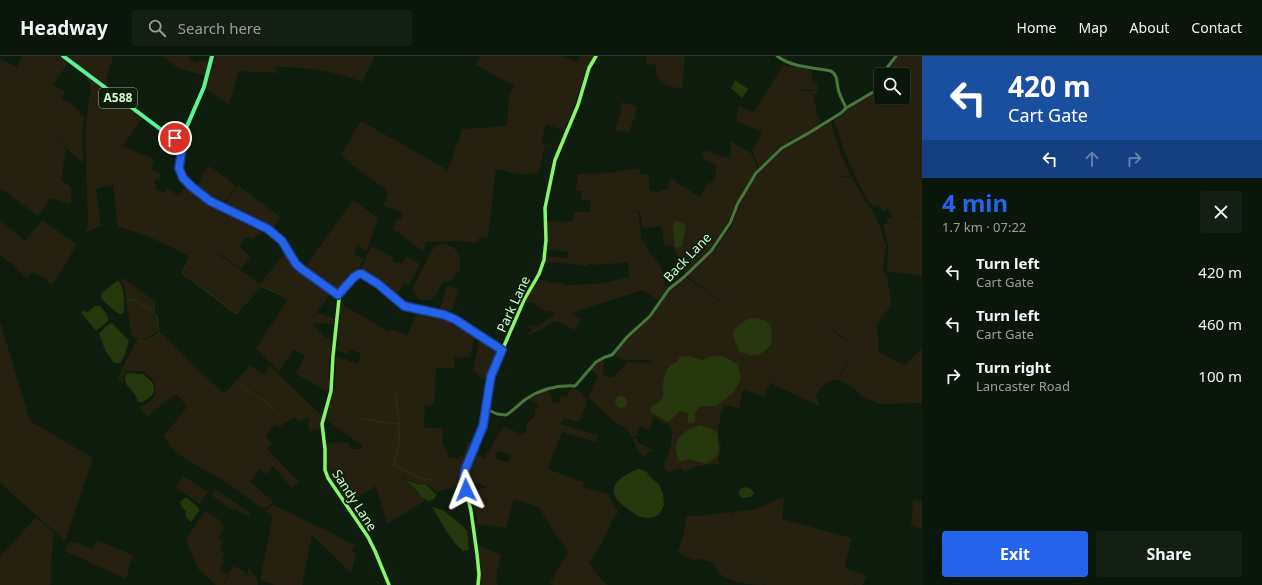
<!DOCTYPE html>
<html lang="en">
<head>
<meta charset="utf-8">
<style>
	:root { --surface:#0a160a; --page:#131f13; --text:#f1f3f6; --muted:#999f9c; --line:#2a352b; --accent:#2563eb }
	body { margin:0; font-family:"Noto Sans",sans-serif; background:var(--page); color:var(--text); height:100vh; display:flex; flex-direction:column; font-size:15px; white-space:nowrap }
	* { box-sizing:border-box; margin:0 }
	p { font-size:13px; color:var(--muted) }
	.icon { flex:none; width:22px; height:22px; fill:none; stroke:currentColor; stroke-width:2; stroke-linecap:round; stroke-linejoin:round }
	.map { position:relative; flex:1; overflow:hidden }
	.drawer { display:flex; flex-direction:column; background:var(--surface); width:340px }
	.drawer>* { flex:none }
	.hud { background:#1a4fa0; color:#fff; overflow:hidden }
	.buttons { position:absolute; left:874px; top:12px; display:grid; gap:8px }
	.buttons a { display:grid; place-items:center; width:36px; height:36px; border-radius:4px; background:var(--surface); box-shadow:0 1px 3px #0004,0 0 0 1px var(--line); font-size:20px }
	.pin { position:absolute; display:grid; place-items:center; width:34px; height:34px; color:#fff; margin:-17px; border:2px solid #fff; border-radius:50%; box-shadow:0 1px 4px #0007 }
	.me { position:absolute; width:44px; margin:-22px; rotate:358deg; stroke-linejoin:round; filter:drop-shadow(0 0 3px #0008) }
	.turn { display:flex; align-items:center; gap:14px; height:84px; padding:0 20px; font-size:18px }
	.turn .icon { width:52px; height:52px; stroke-width:2.5 }
	.turn b { display:block; font-size:28px; line-height:34px }
	.lanes { display:flex; align-items:center; height:38px; padding:0 20px; background:#0003; justify-content:center; gap:20px; direction:ltr }
	.lanes .off { opacity:.35 }
	.round { display:grid; place-items:center; flex:none; width:42px; height:42px; border-radius:4px; background:var(--page) }
	.headline { display:flex; align-items:center; justify-content:space-between; height:68px; padding:0 20px }
	h1 { font-size:24px; font-weight:700; line-height:30px; color:var(--accent) }
	.cta { display:flex; gap:8px; margin-top:auto; padding:8px 20px }
	.cta a { flex:1; height:46px; border-radius:4px; background:var(--accent); color:#fff; font-size:16px; font-weight:700; line-height:46px; text-align:center }
	.cta a+a { background:var(--page); color:var(--text) }
	ul { padding:0; list-style:none }
	li { display:flex; align-items:center; gap:12px; height:52px; padding:0 20px }
	li div { flex:1 }
	li b { display:block; font-size:15px }
	li em { font-style:normal }
	header { display:flex; align-items:center; gap:24px; box-sizing:border-box; height:56px; padding:0 20px; background:var(--surface); border-bottom:1px solid var(--line) }
	header strong { font-size:19px }
	nav { display:flex; gap:22px; margin-inline-start:auto; font-size:14px }
	.search { width:280px; height:36px; background:var(--page); display:flex; align-items:center; gap:10px; box-sizing:border-box; padding:0 14px; border-radius:4px; color:var(--muted); font-size:15px }
	main { display:flex; flex:1; min-height:0 }
	.map>svg:first-child { display:block }
	.green { fill:#262010; fill-rule:evenodd }
	.water { fill:#26370c }
	.lines { fill:none; stroke-linecap:round; stroke-linejoin:round }
	.stream { stroke:#26370c; stroke-width:1 }
	.tertiary { stroke:#48783b; stroke-width:3 }
	.secondary { stroke:#89f56a; stroke-width:3.5 }
	.primary { stroke:#5bf494; stroke-width:4 }
	.route-casing { stroke:#184099; stroke-width:10 }
	.route { stroke:#2563eb; stroke-width:7 }
	.labels { text-anchor:middle; stroke-width:4; stroke-linejoin:round; paint-order:stroke }
	.shield { fill:#0e1d0d; stroke:#97b993; stroke-width:1 }
	.shield-label { font-size:12px; font-weight:bold; fill:#d2fccc }
	.street-label { font-size:13px; fill:#d2fccc; stroke:#0e1d0d }
</style>
</head>
<body>
<header>
<strong>Headway</strong>
<div class="search"><svg class="icon" aria-label="search" viewBox="0 0 24 24"><circle cx="10" cy="10" r="6"/><path d="M15 15l6 6"/></svg>Search here</div>
<nav><a>Home</a><a>Map</a><a>About</a><a>Contact</a></nav>
</header>
<main>
<div class="map">
<svg width="922" height="529" viewBox="0 0 922 529">
	<rect width="100%" height="100%" fill="#0e1d0d"/>
	<g class="green">
		<path d="M22,0H59L68,7L53,29L65,36L62,42L76,51L75,52L80,55L81,58L85,61C80,75 84,92 83,107L35,65L66,93L61,125L71,131V148L50,142L38,160L0,132V3L17,11Z"/>
		<polygon points="65,0 113,0 105,29"/>
		<polygon points="162,0 189,0 190,4 196,7 201,4 209,6 206,20 178,12"/>
		<path d="M213,0H275L276,1V0H375L362,26C335,15 306,11 276,11L277,17L239,15L229,49L206,33Z"/>
		<path d="M479,0H561L578,6L580,0H594L587,12L574,50L564,75L546,68L541,87L557,91V92L545,89L538,119L530,117L523,119L496,113L488,182L480,181L476,187L458,185L426,186L424,196L393,173L396,163H400L403,159C398,151 390,153 383,150L388,138L387,134L352,109L341,99L361,65L448,114L462,73L507,70L509,39L514,30L476,9Z"/>
		<path d="M646,0H685L682,34C678,31 674,32 669,30C659,27 655,18 656,9L646,8Z"/>
		<path d="M898,0H922V159L912,161L922,160V220L893,216L889,217L887,214L888,190L883,168L888,167L886,163L892,161L889,153L883,155L879,149L874,152C854,126 844,95 834,64L848,52L875,36L881,34V41H903V19H884Z"/>
		<polygon points="783,9 812,14 812,27 817,28 818,35 806,33 794,35 817,35 817,38 813,38 818,62 822,66 807,78 785,89 759,112 752,95 762,76 736,65 739,49 749,55 753,56 758,50"/>
		<path d="M87,20L143,62L122,90L154,103L151,112L152,114L161,117L160,123L155,124L154,128H156L155,133L159,135L165,136L167,131L178,140L187,129L208,146L221,153L219,157L222,153L253,166L264,172L260,178L253,183L245,181L240,190L250,201L241,213L223,200L213,196L224,202L260,228L286,195L295,208L301,215L281,239L260,229L236,257H234L183,217L190,201C167,189 144,177 118,171L113,129L96,133L101,170L86,176L88,170L85,74L91,30L87,22Z"/>
		<polygon points="622,46 637,50 634,63 629,76 616,75 615,73 621,56 620,54"/>
		<path d="M830,64L841,98L851,120H830L852,121L866,146L875,159L882,176L886,190L883,212L888,224L891,249L877,268L879,296L904,309L922,293V347L878,348L860,339L853,331L839,324L855,287L844,282L821,265L843,283L855,287L838,324C828,322 821,331 816,340L820,349L819,350L770,327L778,307L766,336L764,337L768,342L743,334L739,354L738,352L725,349C720,359 717,373 719,384C719,386 721,388 721,390C721,395 718,400 718,406L721,408C708,408 696,409 684,416L682,412L674,414L669,417L663,412C668,399 675,384 670,370L654,361L649,374L639,370L637,380H634V383H637V386L654,394V396L649,395L646,401L638,396L632,381L626,372L616,367L588,341C594,334 591,329 598,321L591,313L605,302L602,319L612,322L628,306L653,307V305C639,302 626,308 614,299L626,284L643,267L671,233L673,236L672,233L686,221L732,254L687,220L717,190L731,170L743,141L757,118L760,115L763,117L760,114L786,91Z"/>
		<path d="M730,85L751,97L758,112C752,122 745,131 740,141C728,165 721,184 701,203L681,200L700,204L687,217H685L677,200H681L677,199L672,189L665,191L661,170L643,173L640,156L636,154L626,157L635,155L638,156L641,174V188L642,182L649,196L659,208L664,219L665,229L669,232L659,245L643,234L571,257L581,264L575,274C572,272 558,266 554,265L542,273L529,279L527,278L532,273L523,268L537,271L555,258L551,255L548,256L531,246L528,247L526,244L538,223C545,225 554,229 561,226L565,229H571L605,227L629,221L628,206L599,209L589,208L588,210C574,210 558,203 545,208L547,200L566,202L571,201H568V196L547,193V165L572,166L575,155L590,156L591,145L581,144L582,135H576L578,118L609,117L639,112L641,118L649,119V134L658,137L660,135L668,133L670,123L675,124L678,128L691,134L693,138L700,140L708,127H713L717,110L704,103L702,98L704,95H708L716,99L730,102L731,115Z"/>
		<polygon points="208,110 214,113 235,129 235,131 222,150 203,139 197,133 203,116 206,114"/>
		<polygon points="238,129 281,161 271,174 260,166 223,150"/>
		<polygon points="353,144 378,162 367,195 357,190 354,199 364,203 358,214 355,215 342,233 334,233 321,225 321,222 318,223 304,213 320,189 327,194 321,189"/>
		<polygon points="0,164 25,185 42,164 77,188 54,227 50,228 46,227 48,224 33,216 26,222 10,205 8,206 0,198"/>
		<path d="M440,188C449,187 460,194 460,204C461,208 459,210 461,214C453,218 455,226 443,226C436,238 434,248 419,243L414,237V229L433,193Z"/>
		<polygon points="371,190 393,201 393,205 401,208 407,200 420,208 409,229 405,227 396,240 380,227 360,215"/>
		<polygon points="302,215 331,236 326,244 310,264 308,263 312,266 311,264 317,256 335,263 334,268 312,267 326,282 332,284 329,310 329,329 328,336 296,318 305,300 294,293 279,316 256,292 287,245 281,240"/>
		<polygon points="121,221 155,245 152,257 157,261 158,276 142,285 131,279 125,234"/>
		<polygon points="447,230 459,233 452,255 440,252"/>
		<polygon points="520,230 530,231 522,246 518,243 515,236 517,232"/>
		<path d="M340,247L389,276L391,273L407,279L418,256L454,267L475,280L470,301L454,302V312H436L434,349H425L424,371L443,373L442,385L450,402H457L464,399L468,385L475,387L468,403L463,428L437,436L424,427L422,429L405,423L401,421C406,426 411,430 416,435C420,438 421,442 425,445L387,468L376,430L347,448L336,431L327,414L325,387L348,386L350,393H361L363,390L325,363L335,331L336,300L358,308L361,298L350,293L347,298L336,294L338,286L336,284Z"/>
		<polygon points="0,265 30,365 93,402 65,485 0,427"/>
		<path d="M161,277L224,338L250,309L265,319L269,309L322,360L321,373L309,375L308,362L298,366L295,361L279,371L275,369L265,379L272,387L267,393L299,426L292,432L273,410L266,418L259,413L250,426L274,446L264,453C251,447 239,434 226,426C206,412 175,404 164,380L187,351L177,338L162,348L147,361L139,350L145,349L155,340C155,324 155,327 144,315H127L123,322L124,329L118,321L137,283L141,286H144Z"/>
		<polygon points="480,284 494,292 498,297 490,318 483,323 473,315 474,308"/>
		<path d="M572,331L580,336L587,344L584,356L578,366L563,362L565,364L560,367L561,368L598,379L596,386L562,376L548,413L542,411L584,426L583,431L608,438C610,445 616,449 618,457L612,463L610,470L602,487L589,507L598,520L608,529H553L550,527L568,496L545,462L542,456L545,450L541,457L539,451L514,443L506,472L478,468L471,435L486,432V430H482L481,427L467,428V412L477,390V398L484,402L504,370L522,379L525,377L527,373L526,369L535,359V353L539,350L529,343L547,334L550,340H553L552,346L555,347H560V342L561,340L565,341V343ZM497,395L511,399L508,406L496,403Z"/>
		<polygon points="183,420 208,436 200,448 176,432"/>
		<polygon points="215,433 250,457 248,460 244,457 243,458 236,453 234,455 211,439"/>
		<path d="M784,441L782,463L852,482L845,511L847,513L865,519L866,521L862,529H855V524L854,529H764L765,524L763,529C748,529 715,525 714,507L701,503L692,504L678,496L684,477L687,459L696,460L730,456L731,458L735,455L753,454Z"/>
		<polygon points="913,443 922,446 922,473 911,470"/>
		<polygon points="273,449 332,477 356,490 351,494 356,499 351,517 312,479 302,529 275,529 260,524 272,464 272,461 265,455"/>
		<polygon points="206,455 222,466 221,469 225,471 218,482 223,485 220,495 225,497 222,504 224,505 220,515 228,518 224,529 216,529 198,513 186,484 199,463 200,463"/>
		<polygon points="36,461 54,477 51,507 52,524 50,529 0,529 0,501"/>
		<polygon points="97,484 133,499 126,523 65,495 68,487 78,486 78,487 93,493"/>
		<path d="M478,489L501,499C499,508 494,520 498,529H480V525L489,526L480,525Z"/>
		<polygon points="233,510 245,515 246,523 249,511 258,525 258,529 224,529"/>
	</g>
	<g class="water">
		<polygon points="735,24 748,33 742,42 731,32"/>
		<polygon points="674,165 680,166 686,169 682,190 675,192 673,175"/>
		<path d="M118,224C125,232 124,245 124,256L122,258H119C113,253 106,249 101,241L102,237Z"/>
		<path d="M95,250H100C104,255 109,258 108,265L96,275L82,258V255L88,256Z"/>
		<path d="M750,262C771,262 773,270 771,289C759,301 756,302 740,296C729,276 731,273 750,262Z"/>
		<polygon points="112,267 129,285 124,301 120,307 114,307 106,296 99,278 106,270"/>
		<path d="M688,300L703,304L712,300H721L731,304L738,309L741,322L735,335L716,350H700L695,357V366L688,367V357L680,355L668,366L651,356V350L658,347L663,341C662,327 663,321 670,309L676,307L680,301Z"/>
		<path d="M127,317L143,318L152,326L154,331V336L151,340L143,346H138C137,343 136,340 134,337C129,331 121,325 127,317Z"/>
		<circle cx="621" cy="346" r="6"/>
		<path d="M700,369L710,372L717,377C719,395 724,396 706,408L689,403L680,406C669,385 682,375 700,369Z"/>
		<path d="M638,413L646,415L651,422L659,428L663,438L664,449L659,459C656,460 651,462 648,462C640,462 634,458 628,453C602,436 615,422 638,413Z"/>
		<polygon points="405,424 421,429 423,428 425,428 437,439 433,444 428,445 421,441 419,437"/>
		<polygon points="746,431 752,434 754,438 750,441 742,442 738,437 742,432"/>
		<polygon points="186,441 199,452 199,455 191,466 186,461 186,455 182,451 180,446"/>
		<path d="M432,451L443,454L467,474L469,494L463,495C449,483 442,467 432,451Z"/>
	</g>
	<g class="lines">
		<g class="stream">
			<polyline points="190,202 182,217 236,258 261,230 281,239 301,215"/>
			<polyline points="127,244 133,244 151,253"/>
			<polyline points="139,284 143,286 159,278 157,260 153,257 155,246"/>
			<polyline points="236,326 270,349 276,356"/>
			<polyline points="362,363 398,368"/>
			<path d="M394,408C406,415 419,424 434,424"/>
			<path d="M393,410C404,384 398,362 395,335"/>
		</g>
		<g class="tertiary">
			<path d="M777,0C793,12 812,11 831,15C839,20 836,28 839,36C841,42 844,47 846,52"/>
			<polyline points="883,19 887,12 896,0"/>
			<polyline points="338,239 354,221 359,218 362,218 378,228 404,250 445,259 456,264 502,294"/>
			<path d="M486,353L497,358L506,359C513,355 519,348 526,343C541,333 557,329 575,330L596,306L605,301L612,299L627,281L650,260L669,233L684,221L711,195L730,167L738,147L756,117L782,92L807,78L841,57L846,52L875,35L881,23"/>
		</g>
		<g class="secondary">
			<polyline points="175,82 179,86 182,92 179,112 183,122 192,131 209,145 268,173 282,185 296,208 303,214 338,239 339,243 333,300 331,335 322,368 325,393 325,414 328,422 368,481 375,495 389,529"/>
			<polyline points="182,92 184,77"/>
			<polyline points="478,529 479,518 477,498 471,455 464,426 464,418 483,370 491,320 524,244 539,218 544,204 546,184 545,152 555,104 578,49 589,12 596,0"/>
		</g>
		<polyline class="primary" points="63,0 163,75 172,81 178,83 184,77 204,31 212,0"/>
	</g>
	<g class="lines">
		<defs>
			<polyline id="route" points="175,82 179,86 182,92 179,112 183,122 192,131 210,145 268,173 282,185 296,208 303,214 338,239 354,221 359,218 362,218 378,228 404,250 445,259 456,264 502,294 491,320 483,370 465,414 464,420 466,434"/>
		</defs>
		<use href="#route" class="route-casing"/>
		<use href="#route" class="route"/>
	</g>
	<g class="labels">
		<rect class="shield" x="99" y="32" width="38" height="20" rx="3"/>
		<g class="shield-label">
			<text x="118" y="46">A588</text>
		</g>
		<g class="street-label">
			<text transform="translate(687 201) rotate(-46)" y="5">Back Lane</text>
			<text transform="translate(513 248) rotate(-65)" y="5">Park Lane</text>
			<text transform="translate(355 444) rotate(57)" y="5">Sandy Lane</text>
		</g>
	</g>
</svg>
<div class="buttons">
<a><svg class="icon" aria-label="search" viewBox="0 0 24 24"><circle cx="10" cy="10" r="6"/><path d="M15 15l6 6"/></svg></a>
</div>
<div class="pin" style="left:175px;top:82px;background:#d93025"><svg class="icon" aria-label="arrive" viewBox="0 0 24 24"><path d="M6 21V4h12l-3 4 3 4H6"/></svg></div>
<svg class="me" style="left:466px;top:434px" viewBox="-20 -20 40 40"><path d="M0-17L14 15 0 8-14 15z" fill="#2563eb" stroke="#fff" stroke-width="4"/></svg>
</div>
<section class="drawer">
<div class="hud">
<div class="turn"><svg class="icon" aria-label="left" viewBox="0 0 24 24"><path d="M17 20v-9H6M10 6l-5 5 5 5"/></svg><div><b>420 m</b>Cart Gate</div></div>
<div class="lanes"><svg class="icon" aria-label="left" viewBox="0 0 24 24"><path d="M17 20v-9H6M10 6l-5 5 5 5"/></svg><svg class="icon off" aria-label="ahead" viewBox="0 0 24 24"><path d="M12 20V5M6 11l6-6 6 6"/></svg><svg class="icon off" aria-label="right" viewBox="0 0 24 24"><path d="M7 20v-9h11M14 6l5 5-5 5"/></svg></div>
</div>
<div class="headline"><div><h1>4 min</h1><p>1.7 km · 07:22</p></div><a class="round"><svg class="icon" aria-label="close" viewBox="0 0 24 24"><path d="M6 6l12 12M18 6L6 18"/></svg></a></div>
<ul>
<li><svg class="icon" aria-label="left" viewBox="0 0 24 24"><path d="M17 20v-9H6M10 6l-5 5 5 5"/></svg><div><b>Turn left</b><p>Cart Gate</p></div><em>420 m</em></li>
<li><svg class="icon" aria-label="left" viewBox="0 0 24 24"><path d="M17 20v-9H6M10 6l-5 5 5 5"/></svg><div><b>Turn left</b><p>Cart Gate</p></div><em>460 m</em></li>
<li><svg class="icon" aria-label="right" viewBox="0 0 24 24"><path d="M7 20v-9h11M14 6l5 5-5 5"/></svg><div><b>Turn right</b><p>Lancaster Road</p></div><em>100 m</em></li>
</ul>
<div class="cta"><a>Exit</a><a>Share</a></div>
</section>
</main>
</body>
</html>
